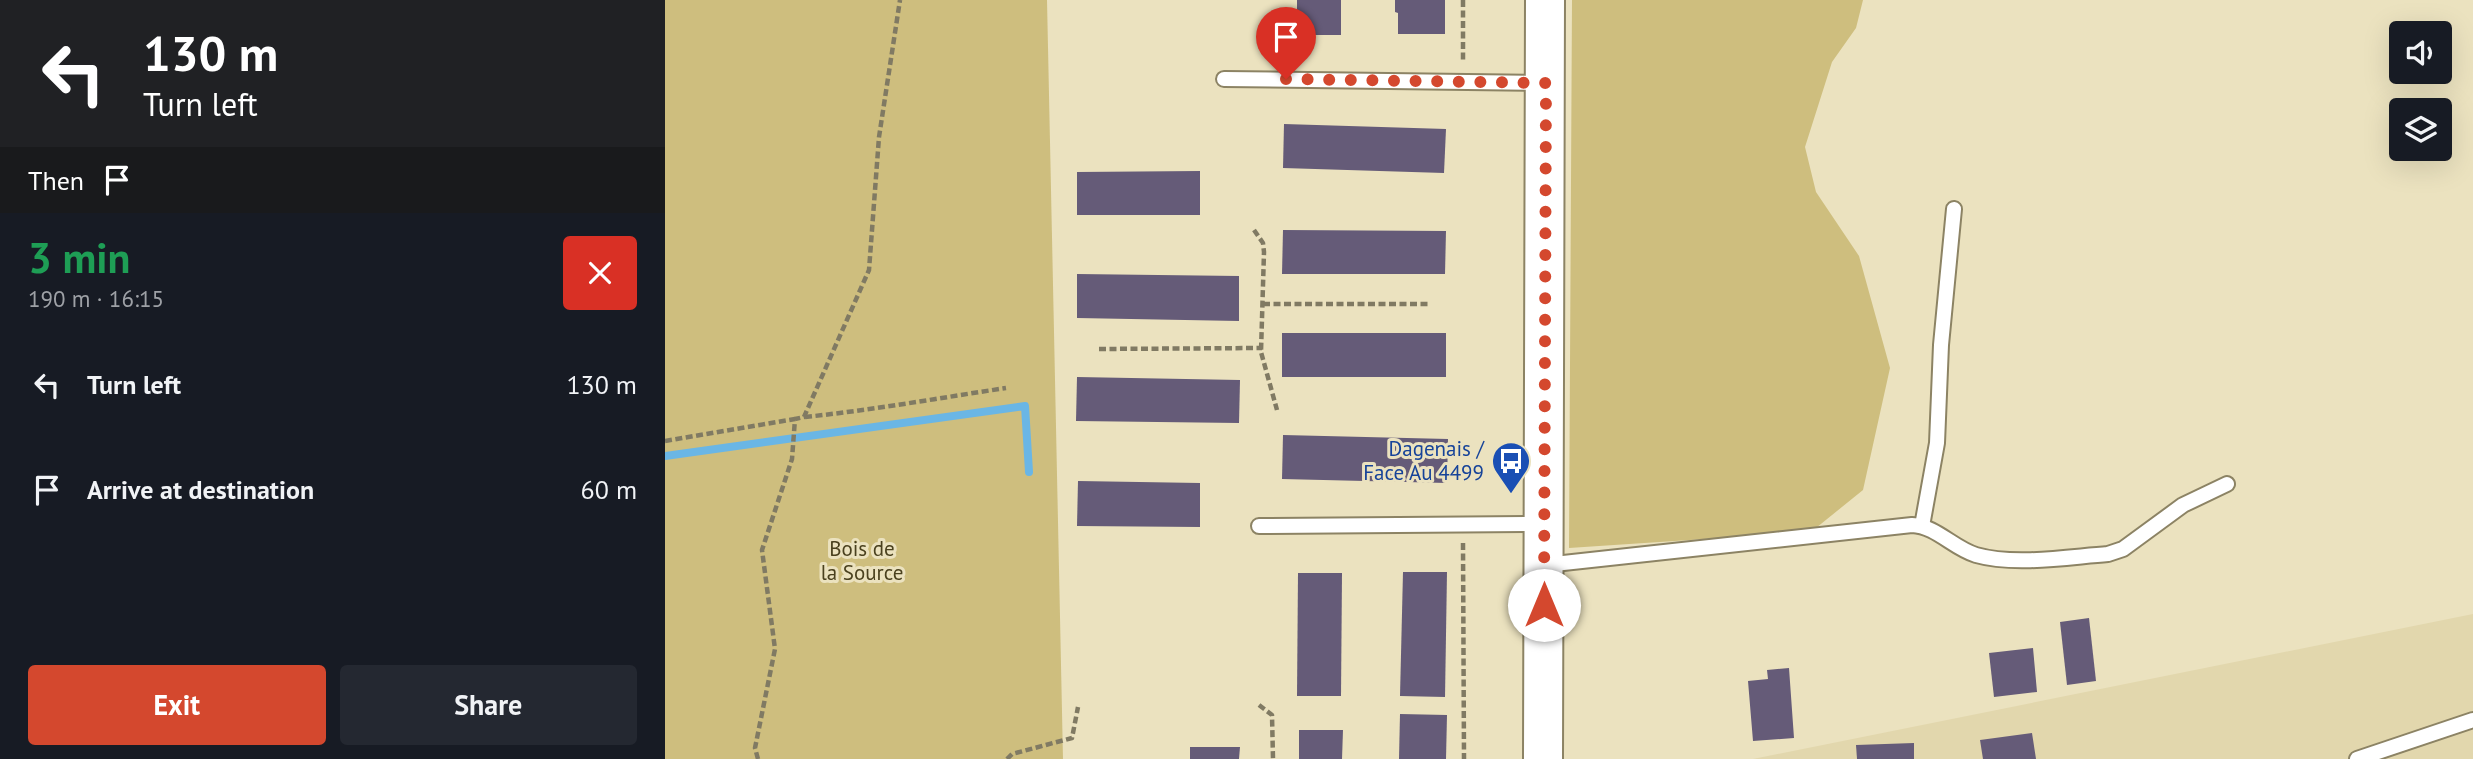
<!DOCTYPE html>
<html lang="en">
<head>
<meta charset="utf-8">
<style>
	:root { --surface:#171b24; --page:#242831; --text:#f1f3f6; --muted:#9ea1a6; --accent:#d4482e }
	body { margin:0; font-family:"PT Sans",sans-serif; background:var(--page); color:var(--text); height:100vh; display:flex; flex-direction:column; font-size:26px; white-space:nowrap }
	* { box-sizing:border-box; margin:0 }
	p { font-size:23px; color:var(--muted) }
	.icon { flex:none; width:38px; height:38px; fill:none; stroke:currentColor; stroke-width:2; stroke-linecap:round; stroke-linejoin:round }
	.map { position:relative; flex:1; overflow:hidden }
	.details { display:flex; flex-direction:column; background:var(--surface); width:665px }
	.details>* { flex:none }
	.hud { background:#202124; color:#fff; overflow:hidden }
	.tools { position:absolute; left:1724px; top:21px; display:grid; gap:14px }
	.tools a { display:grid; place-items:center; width:63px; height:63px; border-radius:7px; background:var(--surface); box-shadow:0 7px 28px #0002; font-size:35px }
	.pin { position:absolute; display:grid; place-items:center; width:60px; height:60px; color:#fff; margin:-72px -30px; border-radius:50% 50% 50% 0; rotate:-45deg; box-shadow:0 0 7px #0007 }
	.pin .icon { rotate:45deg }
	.me { position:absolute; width:77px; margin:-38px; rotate:0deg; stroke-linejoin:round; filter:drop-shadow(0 0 5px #0008) }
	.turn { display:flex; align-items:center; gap:24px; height:147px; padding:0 28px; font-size:32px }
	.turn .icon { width:91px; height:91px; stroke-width:2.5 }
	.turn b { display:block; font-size:49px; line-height:60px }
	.then { display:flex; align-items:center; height:66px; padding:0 28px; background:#0003; gap:14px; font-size:26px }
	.round { display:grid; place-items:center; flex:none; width:74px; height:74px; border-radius:7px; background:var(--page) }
	.head { display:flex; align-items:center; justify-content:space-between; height:119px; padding:0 28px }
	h1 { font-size:42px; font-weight:700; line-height:52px; color:#1e9e55 }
	.primary-button { display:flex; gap:14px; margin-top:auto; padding:14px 28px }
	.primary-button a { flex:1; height:80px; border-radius:7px; background:var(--accent); color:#fff; font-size:28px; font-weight:700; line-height:80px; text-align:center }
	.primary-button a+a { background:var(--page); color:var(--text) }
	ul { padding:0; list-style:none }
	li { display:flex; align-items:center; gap:21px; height:105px; padding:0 28px }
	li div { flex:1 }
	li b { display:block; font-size:26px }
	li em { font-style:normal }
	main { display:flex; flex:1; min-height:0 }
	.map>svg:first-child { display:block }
	.built { fill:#e2d7ad }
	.green { fill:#cebe7e }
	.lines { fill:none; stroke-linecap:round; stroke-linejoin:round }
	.stream { stroke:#6ab6e5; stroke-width:8 }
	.building { fill:#655b78 }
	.service-casing { stroke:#8c8364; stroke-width:18 }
	.secondary-casing { stroke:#8c8364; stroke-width:42 }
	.path { stroke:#807a63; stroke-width:4.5; stroke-dasharray:7 3.5; stroke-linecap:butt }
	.service { stroke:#fff; stroke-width:14 }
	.secondary { stroke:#fff; stroke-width:38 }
	.route { stroke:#d4482e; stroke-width:12; stroke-dasharray:0 21.6 }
	.labels { text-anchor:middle; stroke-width:6; stroke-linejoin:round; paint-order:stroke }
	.transit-label { font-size:21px; fill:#164399; stroke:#ebe2bf; text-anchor:end }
	.park-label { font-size:21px; fill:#4a411e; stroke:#ebe2bf }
</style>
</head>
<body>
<main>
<section class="details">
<div class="hud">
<div class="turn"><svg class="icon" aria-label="left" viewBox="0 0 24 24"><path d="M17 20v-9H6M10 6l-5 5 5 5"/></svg><div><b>130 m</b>Turn left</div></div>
<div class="then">Then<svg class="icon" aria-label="arrive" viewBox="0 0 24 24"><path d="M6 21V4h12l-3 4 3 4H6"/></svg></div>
</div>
<div class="head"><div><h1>3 min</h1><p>190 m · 16:15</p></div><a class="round" style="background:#d93025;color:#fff"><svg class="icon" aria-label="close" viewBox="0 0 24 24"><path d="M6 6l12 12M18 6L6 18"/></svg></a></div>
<ul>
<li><svg class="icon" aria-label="left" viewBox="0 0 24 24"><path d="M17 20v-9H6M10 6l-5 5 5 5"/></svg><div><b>Turn left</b></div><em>130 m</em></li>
<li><svg class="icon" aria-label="arrive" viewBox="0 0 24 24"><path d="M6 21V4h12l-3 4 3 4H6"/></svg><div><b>Arrive at destination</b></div><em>60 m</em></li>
</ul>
<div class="primary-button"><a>Exit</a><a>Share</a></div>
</section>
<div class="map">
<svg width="1808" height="759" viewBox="0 0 1808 759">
	<rect width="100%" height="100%" fill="#ebe2bf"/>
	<polygon class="built" points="1808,614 1808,759 1088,759"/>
	<g class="green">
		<polygon points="0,0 382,0 398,759 0,759"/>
		<polygon points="907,0 1198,0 1191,28 1167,62 1140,147 1151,192 1194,256 1225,368 1198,490 1146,532 904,548"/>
	</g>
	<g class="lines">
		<polyline class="stream" points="0,456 360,406 364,472"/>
	</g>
	<g class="building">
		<rect x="632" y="0" width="44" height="35"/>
		<polygon points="730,0 780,0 780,34 733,34 733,13 730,12"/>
		<polygon points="619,124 781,129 779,173 618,168"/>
		<polygon points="535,171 535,215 412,215 412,172"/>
		<polygon points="618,230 781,231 780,274 617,274"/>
		<polygon points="412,274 574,276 574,321 412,318"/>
		<rect x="617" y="333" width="164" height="44"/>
		<polygon points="412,377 575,380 574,423 411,421"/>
		<polygon points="618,435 783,439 782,483 617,479"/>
		<polygon points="413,481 535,483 535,527 412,526"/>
		<polygon points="738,572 782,572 780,697 735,696"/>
		<polygon points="633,573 677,573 676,696 632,696"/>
		<polygon points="1424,618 1431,681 1402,685 1395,622"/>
		<polygon points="1368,648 1372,692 1329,697 1324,653"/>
		<polygon points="1124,668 1129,738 1088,741 1083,681 1103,679 1102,670"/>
		<polygon points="735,714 782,715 781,759 734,759"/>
		<polygon points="634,730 678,730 677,759 634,759"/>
		<polygon points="1367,733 1371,759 1318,759 1315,740"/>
		<polygon points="1249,743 1249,759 1192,759 1191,745"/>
		<polygon points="525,747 575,747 574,759 525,759"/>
	</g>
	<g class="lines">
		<defs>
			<g id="service">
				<polyline points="559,79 879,83"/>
				<polyline points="594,526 876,524"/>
				<polyline points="1257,526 1272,443 1276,345 1289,209"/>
				<path d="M880,565L1247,525C1271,526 1288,548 1311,555C1350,566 1402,557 1443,554L1458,549L1518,505L1562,484"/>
				<polyline points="1692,759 1808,720"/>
			</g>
			<polyline id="secondary" points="878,759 880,0"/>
		</defs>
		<use href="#service" class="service-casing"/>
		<use href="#secondary" class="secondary-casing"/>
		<g class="path">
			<polyline points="798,0 798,62"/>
			<polyline points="589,230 598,243 599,252 596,352 612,410"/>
			<polyline points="598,304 766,304"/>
			<polyline points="434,349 597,348"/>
			<path d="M140,417C208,410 274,398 341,388"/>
			<polyline points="0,441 130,419"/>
			<polyline points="798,543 799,759"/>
			<polyline points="594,705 607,715 608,759"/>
			<polyline points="93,759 90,748 110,649 97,550 127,459 130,419 139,417 204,270 214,137 235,0"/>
			<polyline points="342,759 347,754 407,738 413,707"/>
		</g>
		<use href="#service" class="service"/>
		<use href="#secondary" class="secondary"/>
	</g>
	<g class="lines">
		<polyline class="route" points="621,79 881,83 879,605"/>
	</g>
	<defs>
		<symbol id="bus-pin" viewBox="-11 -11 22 30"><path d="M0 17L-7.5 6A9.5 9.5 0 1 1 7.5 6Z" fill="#1a4fb4" stroke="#ebe2bf"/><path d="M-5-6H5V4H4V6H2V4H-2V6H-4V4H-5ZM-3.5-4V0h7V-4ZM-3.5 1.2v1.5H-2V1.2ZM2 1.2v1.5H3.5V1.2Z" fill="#fff"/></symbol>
	</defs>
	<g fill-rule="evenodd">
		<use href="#bus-pin" x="824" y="439" width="44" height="60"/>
	</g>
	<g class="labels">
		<g class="transit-label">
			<text x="819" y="456">Dagenais /<tspan x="819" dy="24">Face Au 4499</tspan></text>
		</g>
		<g class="park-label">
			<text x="197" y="556">Bois de<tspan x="197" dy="24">la Source</tspan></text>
		</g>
	</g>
</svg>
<div class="tools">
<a><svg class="icon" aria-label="sound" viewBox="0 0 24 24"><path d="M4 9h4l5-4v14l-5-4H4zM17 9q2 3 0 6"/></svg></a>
<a><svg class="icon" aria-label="layers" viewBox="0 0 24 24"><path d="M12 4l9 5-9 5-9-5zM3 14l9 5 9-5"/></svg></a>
</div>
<div class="pin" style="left:621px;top:79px;background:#d93025"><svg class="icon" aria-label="arrive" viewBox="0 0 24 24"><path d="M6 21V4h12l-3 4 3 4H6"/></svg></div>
<svg class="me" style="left:879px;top:605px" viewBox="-20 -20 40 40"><circle r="19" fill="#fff"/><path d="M0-13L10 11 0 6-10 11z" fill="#d4482e"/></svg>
</div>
</main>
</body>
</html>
